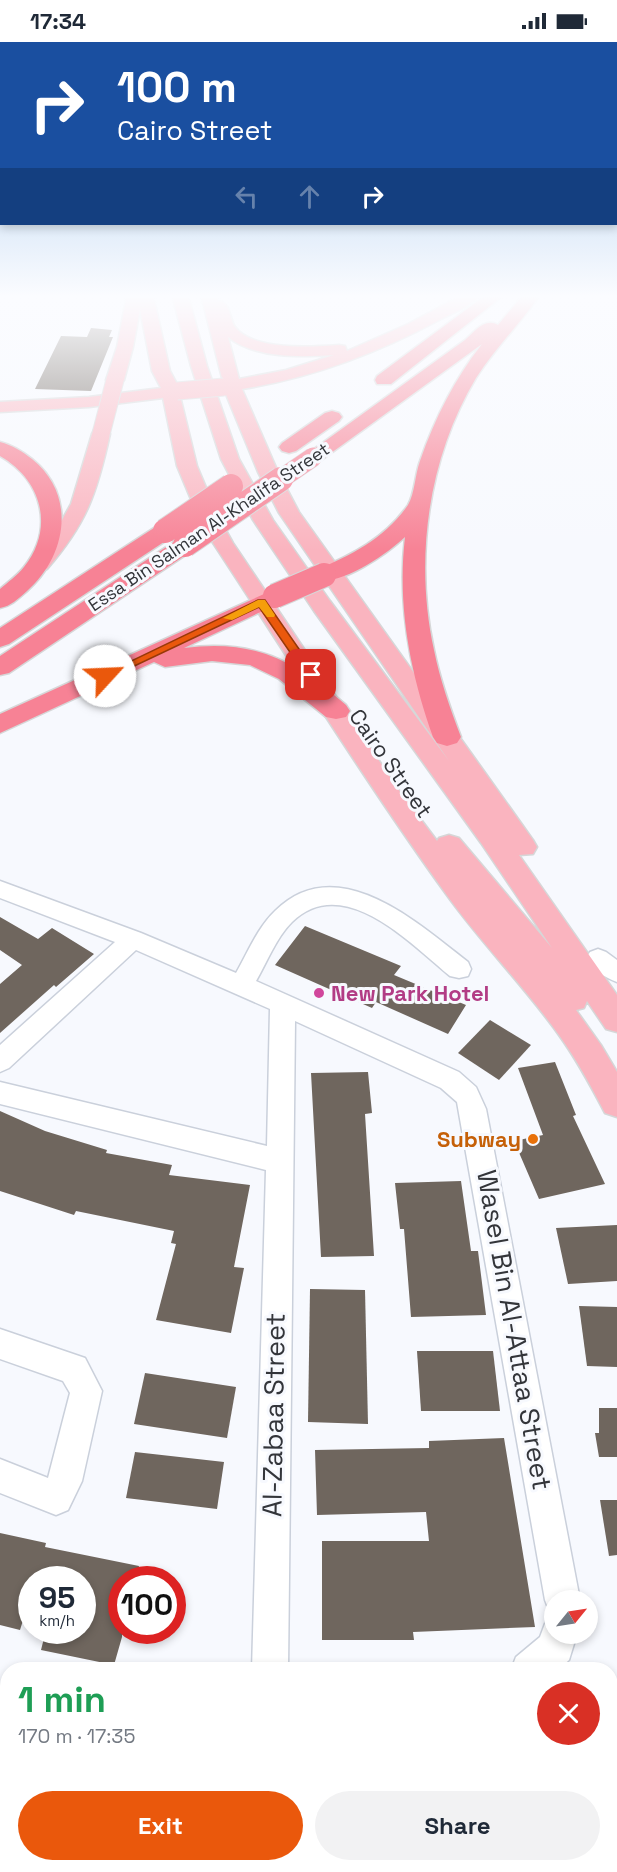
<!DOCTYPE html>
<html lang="en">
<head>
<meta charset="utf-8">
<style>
	:root { --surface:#fff; --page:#f2f2f3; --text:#1f2937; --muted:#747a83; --accent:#ea580c }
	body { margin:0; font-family:"Space Grotesk",sans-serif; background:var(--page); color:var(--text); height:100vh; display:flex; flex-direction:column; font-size:22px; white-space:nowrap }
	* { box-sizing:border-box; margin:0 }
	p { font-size:20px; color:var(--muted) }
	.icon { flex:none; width:33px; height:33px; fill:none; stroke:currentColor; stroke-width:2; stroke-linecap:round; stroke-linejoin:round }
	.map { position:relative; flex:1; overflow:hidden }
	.side { position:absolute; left:0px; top:1620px; width:618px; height:210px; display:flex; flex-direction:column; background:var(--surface); border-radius:24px 24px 0 0; box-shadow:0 3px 9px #0003 }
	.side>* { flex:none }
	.banner { position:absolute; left:0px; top:0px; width:618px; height:183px; box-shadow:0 3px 9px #0003; background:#1a4fa0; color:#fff; overflow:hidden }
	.needle { width:39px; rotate:60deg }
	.tools { position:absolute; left:544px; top:1548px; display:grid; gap:12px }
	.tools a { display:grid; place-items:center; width:54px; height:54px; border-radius:50%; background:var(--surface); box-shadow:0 3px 9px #0003; font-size:30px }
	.speed { position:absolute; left:18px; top:1524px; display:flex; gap:12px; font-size:30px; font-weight:700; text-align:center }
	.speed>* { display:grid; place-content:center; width:78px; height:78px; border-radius:50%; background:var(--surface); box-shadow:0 3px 9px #0003; line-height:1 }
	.speed small { font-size:15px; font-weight:400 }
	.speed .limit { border:9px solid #d22; background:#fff; color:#111 }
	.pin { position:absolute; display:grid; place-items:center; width:51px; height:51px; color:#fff; margin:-26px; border-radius:12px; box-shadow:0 3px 9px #0006 }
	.me { position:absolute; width:66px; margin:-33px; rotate:65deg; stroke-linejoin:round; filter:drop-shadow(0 0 4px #0008) }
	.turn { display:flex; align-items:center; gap:21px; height:126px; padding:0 18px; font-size:27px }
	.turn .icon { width:78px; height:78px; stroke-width:2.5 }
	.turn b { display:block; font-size:42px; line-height:51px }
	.lanes { display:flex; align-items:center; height:57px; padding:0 18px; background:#0003; justify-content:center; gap:30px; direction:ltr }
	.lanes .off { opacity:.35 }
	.round { display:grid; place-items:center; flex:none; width:63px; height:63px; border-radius:32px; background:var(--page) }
	.head { display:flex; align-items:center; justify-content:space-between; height:102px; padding:0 18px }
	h1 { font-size:36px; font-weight:800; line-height:45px; color:#1e9e55 }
	.cta { display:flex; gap:12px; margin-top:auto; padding:12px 18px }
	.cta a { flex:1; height:69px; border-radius:36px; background:var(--accent); color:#fff; font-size:24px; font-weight:800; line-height:69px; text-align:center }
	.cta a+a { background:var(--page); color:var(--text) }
	.status { display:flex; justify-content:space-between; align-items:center; height:42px; padding:0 30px; background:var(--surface); direction:ltr }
	.status svg { height:16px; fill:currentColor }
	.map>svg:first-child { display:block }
	.building { fill:#6f665e }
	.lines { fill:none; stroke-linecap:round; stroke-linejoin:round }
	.minor-casing { stroke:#cad0db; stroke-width:3 }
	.major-casing { stroke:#d6d7d8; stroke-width:3 }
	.highway-casing { stroke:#d6d7d8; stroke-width:3 }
	.minor { fill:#fff; fill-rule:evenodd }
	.major { fill:#fab4bf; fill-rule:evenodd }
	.highway { fill:#f78295; fill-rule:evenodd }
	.major-bridge-casing { stroke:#d6d7d8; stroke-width:19; stroke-linecap:butt }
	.highway-bridge-far1-casing { stroke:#d6d7d8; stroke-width:20; stroke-linecap:butt }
	.highway-bridge-casing { stroke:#d6d7d8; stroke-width:26; stroke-linecap:butt }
	.major-bridge { stroke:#fab4bf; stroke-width:17 }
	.highway-bridge-far1 { stroke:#f78295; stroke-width:19 }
	.highway-bridge { stroke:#f78295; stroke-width:24 }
	.route { fill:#ea580c; stroke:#983908; stroke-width:1.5 }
	.slow { fill:#f59e0b }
	.hotel-dot { fill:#d1479c; stroke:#f7f9fe; stroke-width:2 }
	.food-dot { fill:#e8710a; stroke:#f7f9fe; stroke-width:2 }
	.labels { text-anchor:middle; stroke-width:6; stroke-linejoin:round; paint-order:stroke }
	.far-street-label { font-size:18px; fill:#33353a; stroke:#f7f9fe }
	.street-label { font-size:22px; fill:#33353a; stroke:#f7f9fe }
	.hotel-label { font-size:22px; font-weight:bold; fill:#b23c85; stroke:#f7f9fe; text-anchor:start }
	.food-label { font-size:22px; font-weight:bold; fill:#c56008; stroke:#f7f9fe; text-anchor:end }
	.near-street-label { font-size:27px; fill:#33353a; stroke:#f7f9fe }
</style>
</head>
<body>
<div class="status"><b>17:34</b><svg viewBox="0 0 49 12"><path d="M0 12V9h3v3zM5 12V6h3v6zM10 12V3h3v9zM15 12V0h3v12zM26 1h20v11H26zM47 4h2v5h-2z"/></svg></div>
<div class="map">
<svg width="617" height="1830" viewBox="0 0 617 1830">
	<rect width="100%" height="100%" fill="#f7f9fe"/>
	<g class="building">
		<polygon points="91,286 112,288 109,295 113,295 91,349 35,347 61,294 87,295"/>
		<polygon points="0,875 38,897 52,886 94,912 56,945 54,943 0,991 0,942 22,923 0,908"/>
		<polygon points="305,884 401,924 394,933 466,963 448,992 376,960 372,966 275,923"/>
		<polygon points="490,978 531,1003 499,1038 458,1011"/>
		<polygon points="555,1020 576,1073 573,1074 605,1142 539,1157 514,1099 543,1093 518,1026"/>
		<polygon points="368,1030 372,1071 365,1072 374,1214 321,1215 311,1031"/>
		<polygon points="0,1069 45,1089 107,1108 106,1111 172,1123 169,1133 250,1143 234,1225 244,1226 231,1291 156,1278 176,1202 171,1201 174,1189 76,1169 74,1173 0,1149"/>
		<polygon points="461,1139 471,1209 478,1209 486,1273 411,1275 404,1187 400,1187 395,1141"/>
		<polygon points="617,1183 617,1239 568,1242 556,1186"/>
		<polygon points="310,1247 365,1248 368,1382 308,1380"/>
		<polygon points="579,1264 617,1265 617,1325 587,1324"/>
		<polygon points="417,1309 493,1309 500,1369 421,1369"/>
		<polygon points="145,1331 236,1345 227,1396 134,1382"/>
		<polygon points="599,1366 617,1366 617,1415 599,1415 595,1391 599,1391"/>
		<polygon points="504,1396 535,1585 413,1590 414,1598 322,1598 322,1499 429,1499 426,1470 317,1473 315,1408 429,1406 429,1399"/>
		<polygon points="135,1410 224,1420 217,1467 126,1456"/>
		<polygon points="600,1458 617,1458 617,1513 609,1514"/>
		<polygon points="0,1491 46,1501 45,1505 139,1524 136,1538 122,1538 122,1595 114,1623 41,1608 46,1588 82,1588 82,1538 32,1538 32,1550 20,1588 0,1583"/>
	</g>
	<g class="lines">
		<defs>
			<g id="minor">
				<path d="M0,839L141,891L236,931C248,910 258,885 275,869C337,807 418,881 468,920L471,927L468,934L459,936L450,934C410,901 343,830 292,880C276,896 267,920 256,939L459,1030L476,1045L486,1067L580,1558H555V1572L550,1571L545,1558L457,1060L441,1046L295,979L288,1628H252L266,1128L0,1062V1040L267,1104L270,967L136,908L9,1026L0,1030V1003L115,900L0,856Z"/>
				<path d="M598,907L606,910L617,918V940C605,936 592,927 586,916L590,910Z"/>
				<polygon points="0,1287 85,1316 102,1349 82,1439 68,1468 56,1473 0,1451 0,1417 48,1436 70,1351 63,1339 0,1317"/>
				<polygon points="555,1576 555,1592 577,1592 569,1618 558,1628 511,1628 516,1615 540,1595 546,1579"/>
				<polygon points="0,1768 8,1769 8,1809 0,1808"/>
				<polygon points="163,1822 240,1822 243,1830 166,1830"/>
				<polygon points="255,1822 295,1822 296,1830 256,1830"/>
			</g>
			<g id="major">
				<path d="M127,253H153L170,329L178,344L186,349L180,354L197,424L218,474L233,501L398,747L437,799L439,796L449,793L459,796L552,906L481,801L314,569L253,478L221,417L191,324L172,253H188L207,324L239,417L273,478L330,559L449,719L279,471L258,430L225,350L218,349L215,345L223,340L201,253H216L218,258C231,261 229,276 235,285C253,309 312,305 339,303L345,304L347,309L408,282L462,253H480C471,264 453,271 441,277C378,311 312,336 242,347L278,430L299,470L533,798L537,805L533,812L519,813L617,953V990L606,987L587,959L584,966L576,968L601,1003L617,1030V1075L605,1071C591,1044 577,1018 559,993C524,944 481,901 446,852C364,738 290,618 213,501L198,474L177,424L163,356L89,365L0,370V360L89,355L161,346L152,329L140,267L133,305L124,338L121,342H109L106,338L117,305ZM228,295C256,317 301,315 334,313L286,328L239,337Z"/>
				<path d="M101,386L108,388L110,392C97,451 87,481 47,527L39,528L31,527L28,522L57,487L71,462L92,392L94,388Z"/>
			</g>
			<g id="highway">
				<polygon points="486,253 504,253 391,342 377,342 375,338 377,334"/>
				<path d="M523,253H540C520,282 495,306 476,336C428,416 414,517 434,608C440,638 450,666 461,695L457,701L447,704L437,701L433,695C410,630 397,564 405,495C387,512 341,544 316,538L312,533L316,528C352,513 385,496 408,463C415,451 415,432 420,419C435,376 454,338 482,302L320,419L313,421L306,419L303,415L465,298C474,290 485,275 498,283Z"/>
				<polygon points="332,369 339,371 342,375 339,379 296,409 289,411 282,409 279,405 282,401 325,371"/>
				<path d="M0,400C12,403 23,410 32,417C77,453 67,514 27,549C18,557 11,564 0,566V547C8,540 17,534 24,525C55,486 42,438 0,414Z"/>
				<polygon points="165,482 173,484 176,489 173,494 9,602 0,605 0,586 157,484"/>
				<polygon points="185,496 193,498 196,503 193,508 9,631 0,633 0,614 177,498"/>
				<path d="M275,547L284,549L287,554L284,559L184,606C255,597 293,618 346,663L350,669L346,675L336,677L326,675L279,637L250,623L212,619L165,625L154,620L0,691V672Z"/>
			</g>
		</defs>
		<use href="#minor" class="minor-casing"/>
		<use href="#major" class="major-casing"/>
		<use href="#highway" class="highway-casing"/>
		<use href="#minor" class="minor"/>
		<use href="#major" class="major"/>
		<use href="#highway" class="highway"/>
		<defs>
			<g id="major-bridge">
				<polyline points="177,349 224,345"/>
				<polyline points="101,392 115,338"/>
			</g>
			<polyline id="highway-bridge-far1" points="278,439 313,415"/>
			<g id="highway-bridge">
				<polyline points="165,489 231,444"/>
				<polyline points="185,503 281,437"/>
				<polyline points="275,554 324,533"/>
			</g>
		</defs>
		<use href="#major-bridge" class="major-bridge-casing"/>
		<use href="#highway-bridge-far1" class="highway-bridge-far1-casing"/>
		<use href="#highway-bridge" class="highway-bridge-casing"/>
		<use href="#major-bridge" class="major-bridge"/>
		<use href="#highway-bridge-far1" class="highway-bridge-far1"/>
		<use href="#highway-bridge" class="highway-bridge"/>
	</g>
	<linearGradient id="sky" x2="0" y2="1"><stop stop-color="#9dc4ec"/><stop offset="0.5" stop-color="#fbfcff"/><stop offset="1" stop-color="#fbfcff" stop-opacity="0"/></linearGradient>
	<rect width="617" height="509" fill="url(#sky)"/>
	<polygon class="route" points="258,558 265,558 317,633 315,635 307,635 259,565 109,636 105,637 100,634"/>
	<polygon class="slow" points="258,558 265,558 275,573 274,575 267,575 259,565 232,578 223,576"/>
	<circle class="hotel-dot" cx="319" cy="951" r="6"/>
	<circle class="food-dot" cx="533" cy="1097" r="6"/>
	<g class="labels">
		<g class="far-street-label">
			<text transform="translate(209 485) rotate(-34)" y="6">Essa Bin Salman Al-Khalifa Street</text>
		</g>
		<g class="street-label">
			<text transform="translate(391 721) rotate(55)" y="8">Cairo Street</text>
		</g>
		<g class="hotel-label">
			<text x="331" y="959">New Park Hotel</text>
		</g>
		<g class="food-label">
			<text x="521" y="1105">Subway</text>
		</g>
		<g class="near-street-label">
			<text transform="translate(514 1288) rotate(80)" y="9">Wasel Bin Al-Attaa Street</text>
			<text transform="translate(274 1373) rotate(-89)" y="9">Al-Zabaa Street</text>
		</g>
	</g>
</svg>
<div class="tools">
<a><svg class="needle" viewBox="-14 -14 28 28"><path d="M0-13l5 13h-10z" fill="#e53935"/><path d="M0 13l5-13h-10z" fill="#747a83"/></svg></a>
</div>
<div class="speed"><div>95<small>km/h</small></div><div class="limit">100</div></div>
<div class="pin" style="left:311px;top:633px;background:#d93025"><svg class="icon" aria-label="arrive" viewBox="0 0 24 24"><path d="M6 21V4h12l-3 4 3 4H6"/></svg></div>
<svg class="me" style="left:105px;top:634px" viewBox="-20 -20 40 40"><circle r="19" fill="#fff"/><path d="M0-13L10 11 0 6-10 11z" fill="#ea580c"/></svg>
<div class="banner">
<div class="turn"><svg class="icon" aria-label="right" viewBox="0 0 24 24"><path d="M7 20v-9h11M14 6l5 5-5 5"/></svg><div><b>100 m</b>Cairo Street</div></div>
<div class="lanes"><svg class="icon off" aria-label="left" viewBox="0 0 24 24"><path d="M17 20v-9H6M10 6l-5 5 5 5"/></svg><svg class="icon off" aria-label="ahead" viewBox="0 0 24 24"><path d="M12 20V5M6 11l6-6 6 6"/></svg><svg class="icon" aria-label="right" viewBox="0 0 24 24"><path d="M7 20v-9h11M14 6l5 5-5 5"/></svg></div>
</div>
<section class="side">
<div class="head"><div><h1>1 min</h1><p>170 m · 17:35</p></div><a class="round" style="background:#d93025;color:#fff"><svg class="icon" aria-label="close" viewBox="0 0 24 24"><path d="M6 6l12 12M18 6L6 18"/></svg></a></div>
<div class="cta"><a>Exit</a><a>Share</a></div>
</section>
</div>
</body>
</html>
